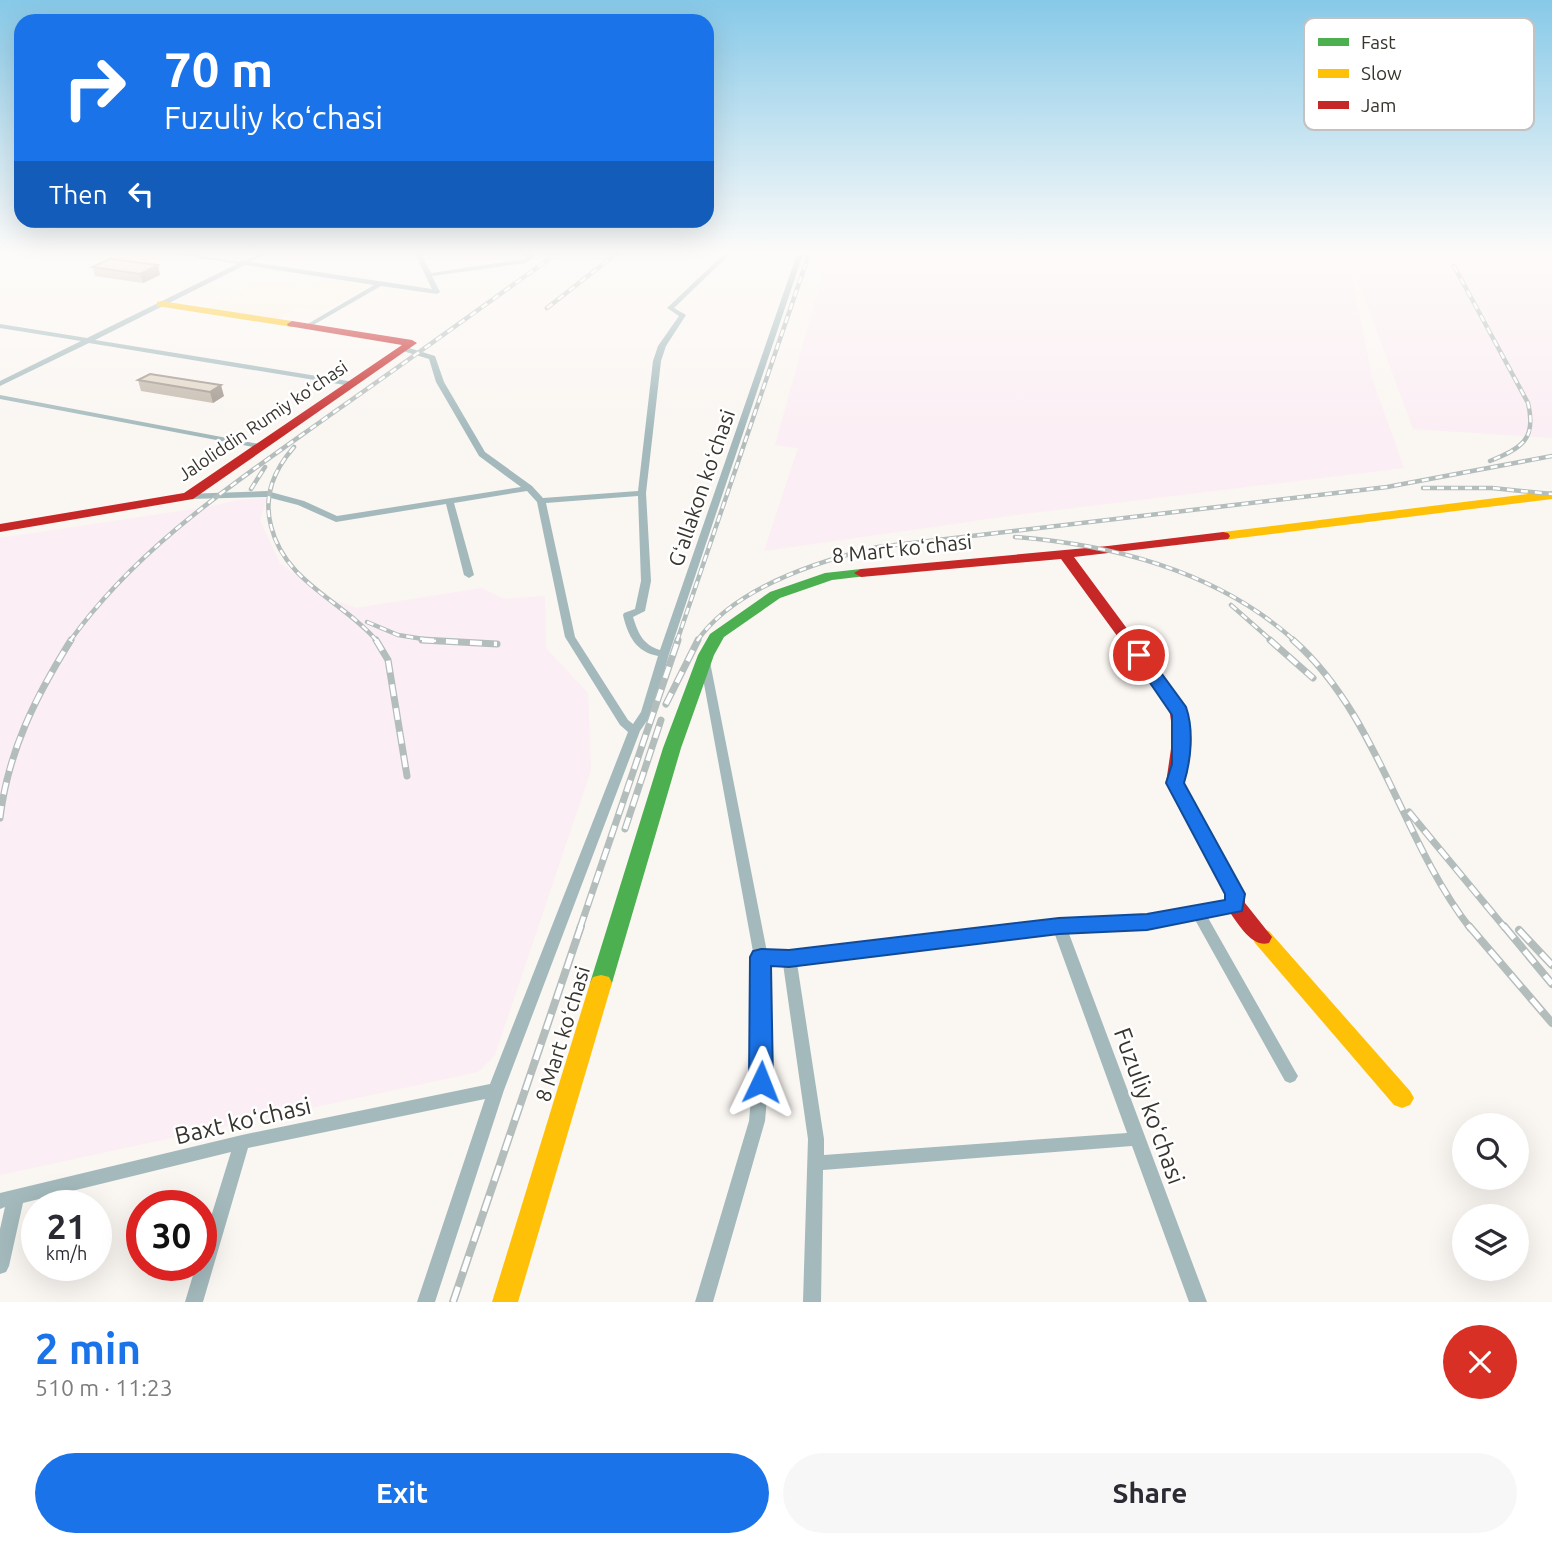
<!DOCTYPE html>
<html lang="en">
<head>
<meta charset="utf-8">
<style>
	:root { --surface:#fff; --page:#f7f7f7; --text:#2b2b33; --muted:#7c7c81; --accent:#1a73e8 }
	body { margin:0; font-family:Ubuntu,sans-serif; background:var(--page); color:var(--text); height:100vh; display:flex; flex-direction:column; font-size:26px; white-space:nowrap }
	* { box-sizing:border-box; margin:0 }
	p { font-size:23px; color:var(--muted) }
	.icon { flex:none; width:38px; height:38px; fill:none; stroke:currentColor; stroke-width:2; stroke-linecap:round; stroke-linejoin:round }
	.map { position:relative; height:1302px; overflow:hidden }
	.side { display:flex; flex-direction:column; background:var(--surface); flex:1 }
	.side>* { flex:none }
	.hud { position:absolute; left:14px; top:14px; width:700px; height:214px; border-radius:21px; box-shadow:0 7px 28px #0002; background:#1a73e8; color:#fff; overflow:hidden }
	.fabs { position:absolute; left:1452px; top:1113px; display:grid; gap:14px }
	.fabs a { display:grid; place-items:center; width:77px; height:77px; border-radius:50%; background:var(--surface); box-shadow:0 7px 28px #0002; font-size:35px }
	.speed { position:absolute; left:21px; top:1190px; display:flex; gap:14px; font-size:35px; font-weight:700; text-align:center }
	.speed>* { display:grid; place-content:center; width:91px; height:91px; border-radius:50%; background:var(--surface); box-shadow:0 7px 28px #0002; line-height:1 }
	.speed small { font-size:18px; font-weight:400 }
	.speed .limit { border:10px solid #d22; background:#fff; color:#111 }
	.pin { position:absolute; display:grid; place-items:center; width:60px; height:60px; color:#fff; margin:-30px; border:4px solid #fff; border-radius:50%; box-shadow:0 2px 7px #0007 }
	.me { position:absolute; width:77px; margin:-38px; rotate:2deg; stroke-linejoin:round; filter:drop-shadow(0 0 5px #0008) }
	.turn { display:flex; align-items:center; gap:24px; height:147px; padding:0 35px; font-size:32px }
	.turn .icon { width:91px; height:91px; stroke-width:2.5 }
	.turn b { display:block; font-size:49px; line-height:60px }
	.then { display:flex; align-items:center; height:66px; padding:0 35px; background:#0003; gap:14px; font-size:26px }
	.round { display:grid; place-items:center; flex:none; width:74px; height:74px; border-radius:37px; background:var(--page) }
	.overview { display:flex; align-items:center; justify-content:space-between; height:119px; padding:0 35px }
	h1 { font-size:42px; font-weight:700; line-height:52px; color:var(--accent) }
	.primary-button { display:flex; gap:14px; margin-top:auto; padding:14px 35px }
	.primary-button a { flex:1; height:80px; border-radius:42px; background:var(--accent); color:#fff; font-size:28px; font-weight:700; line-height:80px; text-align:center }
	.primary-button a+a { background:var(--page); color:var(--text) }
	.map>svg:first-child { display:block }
	.built { fill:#fcf1e4 }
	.industrial { fill:#fbeef4 }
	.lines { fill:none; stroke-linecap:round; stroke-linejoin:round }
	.street { fill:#a3b9bc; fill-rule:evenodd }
	.fast { fill:#4caf50; fill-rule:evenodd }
	.slow { fill:#ffc107; fill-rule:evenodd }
	.jam { fill:#c62828; fill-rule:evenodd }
	.rail-far2-casing { stroke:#b3bdbc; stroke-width:4.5 }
	.rail-far1-casing { stroke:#b3bdbc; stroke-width:7 }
	.rail-casing { stroke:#b3bdbc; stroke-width:8 }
	.rail-far2 { stroke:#fff; stroke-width:2.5; stroke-dasharray:7; stroke-linecap:butt }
	.rail-far1 { stroke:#fff; stroke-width:4.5; stroke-dasharray:12; stroke-linecap:butt }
	.rail { stroke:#fff; stroke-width:5; stroke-dasharray:16; stroke-linecap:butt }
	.wall { fill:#c3b9ac }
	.shaded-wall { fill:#9f968c }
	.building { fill:#e3d7c8; stroke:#9f968c; stroke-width:2 }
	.route { fill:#1a73e8; stroke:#114b97; stroke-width:2 }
	.labels { text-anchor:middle; stroke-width:5; stroke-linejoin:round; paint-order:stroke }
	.far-street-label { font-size:18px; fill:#38342e; stroke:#fff }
	.street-label { font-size:21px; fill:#38342e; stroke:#fff }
	.near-street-label { font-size:24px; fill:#38342e; stroke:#fff }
	.key { fill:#fff; stroke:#c3c2c0; stroke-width:2 }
	.key-label { font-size:19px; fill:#38342e }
</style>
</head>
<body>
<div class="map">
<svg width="1552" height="1302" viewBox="0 0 1552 1302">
	<rect width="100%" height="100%" fill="#faf6f2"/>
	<polygon class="built" points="326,280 366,286 322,311 297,308 278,319 205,309 253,284 264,285 271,282 309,289"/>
	<g class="industrial">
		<polygon points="828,254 1340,254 1352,278 1373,381 1404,468 1023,514 764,551 798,448 775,445"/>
		<polygon points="1348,254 1552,254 1552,438 1413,429"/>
		<polygon points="267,498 260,520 280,564 329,598 356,608 481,588 504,599 545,596 546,648 588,693 591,770 495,1055 478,1072 0,1175 0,538 213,506 237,500"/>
	</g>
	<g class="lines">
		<g class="street">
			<path d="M178,254C199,254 219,260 240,261C249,261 256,254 266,254L251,262L432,289L415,254H421L431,273L524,259L527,258L524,254H530L534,258L526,263L432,276L440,292L437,294L381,286L308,328L305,326L306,325L374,285L245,265L95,340L354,382L355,384L351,386L89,343L0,386V381L81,341L0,328V324L87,338L237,264Z"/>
			<path d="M724,254H730L674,308L686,315L666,346L661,361L646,493L651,581L645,611L633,617C638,633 643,645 660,650L797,254H803L669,654L653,712L640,731L504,1090L435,1302H417L485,1099L248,1148L203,1302H185L196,1265H201V1249L231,1152L23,1203L9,1266L6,1272L0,1274V1229L5,1207L0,1209V1193L242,1135L490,1084L628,732L620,725L565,637L537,502L527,491L454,503L474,575L469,578L464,575L446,504L336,522L298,505L267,497L188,499L184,496L185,494L267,491L304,501L337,516L521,487L479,456L436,382L429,359L403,351V347H406L435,356L444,382L485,452L532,486L543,498L638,491L653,361L658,346L679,316L667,308ZM638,496L641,581L635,609L624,613L623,615C628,636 636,652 658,656L641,712L633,724L628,720L575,637L546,503Z"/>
			<polygon points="0,395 259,444 263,446 259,448 0,399"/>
			<path d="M705,659L710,662L767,952L789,954L1059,921L1147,917L1235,900L1240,901L1242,905L1240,909L1207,916L1295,1071L1298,1076L1295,1081L1290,1083L1285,1081L1194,918L1147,927L1068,931L1207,1302H1189L1132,1146L823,1170L821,1302H803L808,1139L783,964L768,963L770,1065L765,1121L713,1302H695L749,1121L754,1065V957L700,662ZM1054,932L1127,1133L824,1155V1139L797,963Z"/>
		</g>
		<polygon class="fast" points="861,569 866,570 868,573 866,576 832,580 780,598 724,637 714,655 681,748 612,983 609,989 601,991 593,989 590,983 663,748 698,655 710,634 770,592 825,573"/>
		<g class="slow">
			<polygon points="161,301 292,321 297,324 292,327 157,306 157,302"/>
			<polygon points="1552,491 1552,499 1223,540 1216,536 1223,532"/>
			<polygon points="1262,929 1269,931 1410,1091 1414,1098 1410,1105 1402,1108 1394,1105 1255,943 1252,937 1255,931"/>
			<polygon points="601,975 609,977 612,983 518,1302 492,1302 590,983 593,977"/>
		</g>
		<g class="jam">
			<polygon points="292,321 412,340 417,343 193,499 0,532 0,524 184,493 402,345 288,326 287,324"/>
			<path d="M1223,532L1228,533L1230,536L1228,539L1074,557L1185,707L1191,735L1184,783L1245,894V903L1272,937L1269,943C1251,948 1238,923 1228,910L1225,905V894L1166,783L1173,735L1169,707L1061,559L861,577L854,573L861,569L1108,546Z"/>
		</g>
		<defs>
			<g id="rail-far2">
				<path d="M1454,266L1528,403C1537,440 1521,448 1490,461"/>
				<polyline points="547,308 616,254"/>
				<path d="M294,447C274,470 263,495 271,526C285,583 342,600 377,641"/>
				<polyline points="1423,488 1492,488 1552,494"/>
				<polyline points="251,489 265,467"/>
				<path d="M1015,537C1116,545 1218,572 1295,641"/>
				<polyline points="1231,605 1272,641"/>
				<polyline points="367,622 398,635 436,641"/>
				<path d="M70,641C138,546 236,482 330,415C406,362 481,308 556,254"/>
				<polyline points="677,641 809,254"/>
				<path d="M697,641C734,588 818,561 878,547L1387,487L1552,456"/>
			</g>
			<g id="rail-far1">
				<polyline points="376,640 388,660 407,776"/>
				<polyline points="422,640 497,644"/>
				<polyline points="1270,640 1313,678"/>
				<path d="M1293,640C1378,715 1401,839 1470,928"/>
				<polyline points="666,704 698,640"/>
				<polyline points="1409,812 1505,928"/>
				<path d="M0,818C8,751 36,696 71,640"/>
				<polyline points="625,829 661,720"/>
				<polyline points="580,928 678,640"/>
			</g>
			<g id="rail">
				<polyline points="1469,926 1552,1023"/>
				<polyline points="1504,926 1552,984"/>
				<polyline points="1519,930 1552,965"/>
				<polyline points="453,1302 581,926"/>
			</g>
		</defs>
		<use href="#rail-far2" class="rail-far2-casing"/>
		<use href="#rail-far1" class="rail-far1-casing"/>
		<use href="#rail" class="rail-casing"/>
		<use href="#rail-far2" class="rail-far2"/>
		<use href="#rail-far1" class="rail-far1"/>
		<use href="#rail" class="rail"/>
	</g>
	<g class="wall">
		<polygon points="158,265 160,275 143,283 95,276 92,267"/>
		<polygon points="150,374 224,396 213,403 141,391 138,380"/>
	</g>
	<g class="shaded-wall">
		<polygon points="158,265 160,275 143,283 140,274"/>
		<polygon points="221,385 224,396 213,403 210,392"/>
	</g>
	<g class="building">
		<polygon points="110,259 158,265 140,274 92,267"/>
		<polygon points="150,374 221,385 210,392 138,380"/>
	</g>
	<linearGradient id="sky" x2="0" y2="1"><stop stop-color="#87c9e8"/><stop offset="0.58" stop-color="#fdfbf9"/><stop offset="1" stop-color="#fdfbf9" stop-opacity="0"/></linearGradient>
	<rect width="1552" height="436" fill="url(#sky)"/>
	<path class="route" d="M1139,650L1145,651L1186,707C1194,730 1191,760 1184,783L1245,894L1242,911L1147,930L1059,934L789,967L771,966L773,1082L769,1089L761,1092L753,1089L749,1082L750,957L753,951L761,949L789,950L1059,918L1147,914L1225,900V894L1166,783L1172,764V715L1131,655Z"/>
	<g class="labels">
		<g class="far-street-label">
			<text transform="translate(263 421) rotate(-34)" y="6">Jaloliddin Rumiy koʻchasi</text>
		</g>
		<g class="street-label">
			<text transform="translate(702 488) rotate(-71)" y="7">Gʻallakon koʻchasi</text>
			<text transform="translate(902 549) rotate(-6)" y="7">8 Mart koʻchasi</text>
			<text transform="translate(563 1034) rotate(-73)" y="7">8 Mart koʻchasi</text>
		</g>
		<g class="near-street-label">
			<text transform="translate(1149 1106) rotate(70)" y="8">Fuzuliy koʻchasi</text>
			<text transform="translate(243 1121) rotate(-13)" y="8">Baxt koʻchasi</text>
		</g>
	</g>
	<rect x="1304" y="18" width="230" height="112" rx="10" class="key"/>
	<rect x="1318" y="38" width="31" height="8" fill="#4caf50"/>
	<rect x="1318" y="69" width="31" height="9" fill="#ffc107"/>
	<rect x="1318" y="101" width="31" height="8" fill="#c62828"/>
	<g class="key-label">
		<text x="1361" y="49">Fast</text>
		<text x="1361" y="80">Slow</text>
		<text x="1361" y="112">Jam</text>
	</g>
</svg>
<div class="fabs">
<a><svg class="icon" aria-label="search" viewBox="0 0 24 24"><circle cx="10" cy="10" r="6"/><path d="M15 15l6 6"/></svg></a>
<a><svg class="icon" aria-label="layers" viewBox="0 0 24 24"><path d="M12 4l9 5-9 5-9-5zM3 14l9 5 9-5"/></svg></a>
</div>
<div class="speed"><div>21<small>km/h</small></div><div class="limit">30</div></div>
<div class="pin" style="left:1139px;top:655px;background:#d93025"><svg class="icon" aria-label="arrive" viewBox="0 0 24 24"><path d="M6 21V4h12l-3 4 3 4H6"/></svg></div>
<svg class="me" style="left:761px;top:1082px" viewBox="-20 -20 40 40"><path d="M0-17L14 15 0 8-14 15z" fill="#1a73e8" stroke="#fff" stroke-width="4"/></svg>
<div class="hud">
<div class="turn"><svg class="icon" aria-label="right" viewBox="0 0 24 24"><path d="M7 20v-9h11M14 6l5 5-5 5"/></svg><div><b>70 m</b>Fuzuliy koʻchasi</div></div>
<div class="then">Then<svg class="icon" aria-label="left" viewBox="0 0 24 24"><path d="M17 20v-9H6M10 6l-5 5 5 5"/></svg></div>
</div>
</div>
<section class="side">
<div class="overview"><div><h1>2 min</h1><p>510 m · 11:23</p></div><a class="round" style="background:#d93025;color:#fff"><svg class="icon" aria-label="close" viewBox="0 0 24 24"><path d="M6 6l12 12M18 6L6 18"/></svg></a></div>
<div class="primary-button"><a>Exit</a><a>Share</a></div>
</section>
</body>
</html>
